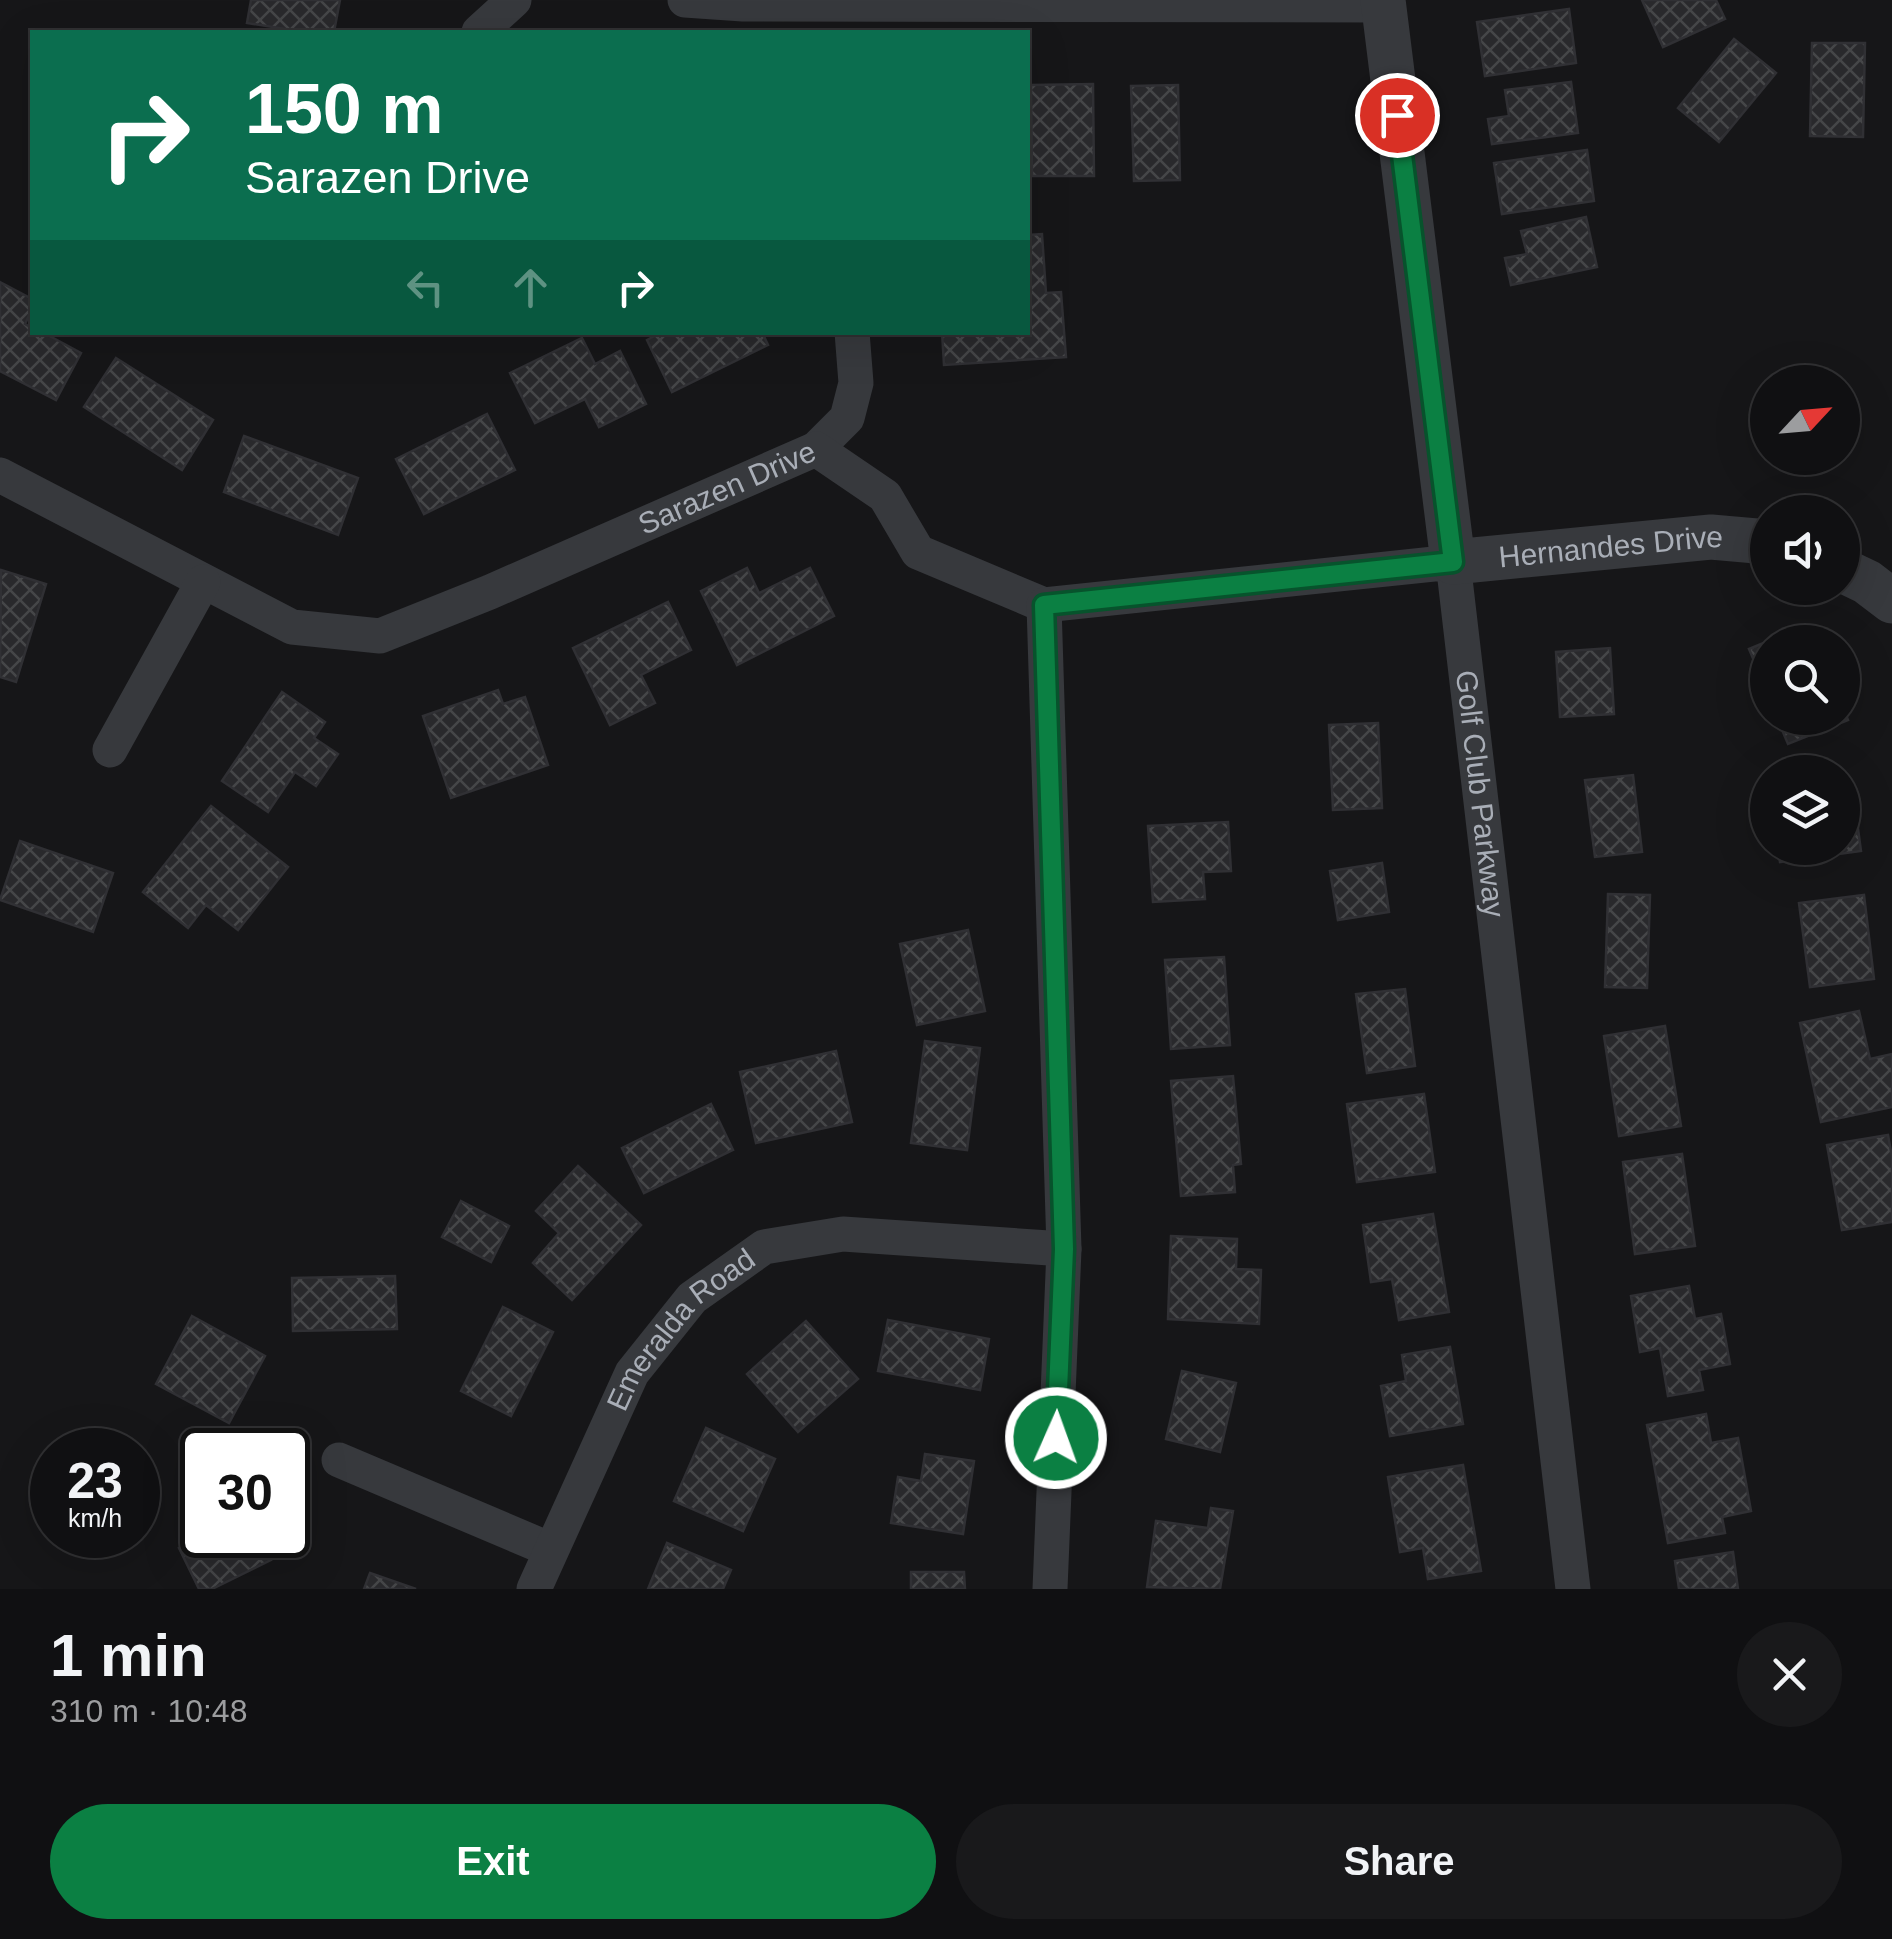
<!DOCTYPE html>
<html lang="en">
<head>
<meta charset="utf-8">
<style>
	:root { --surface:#101012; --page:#19191b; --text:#f1f3f6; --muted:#9c9d9f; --line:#303032; --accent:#0b8043 }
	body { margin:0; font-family:Arial,sans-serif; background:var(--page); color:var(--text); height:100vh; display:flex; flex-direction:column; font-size:38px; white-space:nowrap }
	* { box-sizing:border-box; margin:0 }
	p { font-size:32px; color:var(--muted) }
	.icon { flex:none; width:55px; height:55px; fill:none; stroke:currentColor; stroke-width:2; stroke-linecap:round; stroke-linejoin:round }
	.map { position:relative; height:1589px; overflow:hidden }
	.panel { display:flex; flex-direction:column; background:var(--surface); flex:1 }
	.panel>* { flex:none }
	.top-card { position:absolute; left:30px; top:30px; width:1000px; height:305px; border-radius:0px; box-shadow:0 10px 40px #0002,0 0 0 2px var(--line); background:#0b6e4f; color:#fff; overflow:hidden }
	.needle { width:65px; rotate:64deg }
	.tools { position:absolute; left:1750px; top:365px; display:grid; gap:20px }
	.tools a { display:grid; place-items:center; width:110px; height:110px; border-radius:50%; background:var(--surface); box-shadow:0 10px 40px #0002,0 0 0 2px var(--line); font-size:50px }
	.speed { position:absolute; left:30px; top:1428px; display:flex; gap:20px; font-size:50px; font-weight:700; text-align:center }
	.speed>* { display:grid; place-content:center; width:130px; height:130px; border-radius:50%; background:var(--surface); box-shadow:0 10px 40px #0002,0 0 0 2px var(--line); line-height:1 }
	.speed small { font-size:25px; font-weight:400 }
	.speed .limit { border:5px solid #111; border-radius:15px; background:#fff; color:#111 }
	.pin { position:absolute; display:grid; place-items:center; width:85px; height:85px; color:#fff; margin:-42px; border:5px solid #fff; border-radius:50%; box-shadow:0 2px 10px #0007 }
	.me { position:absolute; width:110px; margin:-55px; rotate:2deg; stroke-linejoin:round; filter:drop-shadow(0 0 8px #0008) }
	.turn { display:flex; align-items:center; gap:35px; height:210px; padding:0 50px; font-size:45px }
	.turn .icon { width:130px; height:130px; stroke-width:2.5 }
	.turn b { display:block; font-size:70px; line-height:85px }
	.lanes { display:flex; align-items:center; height:95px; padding:0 50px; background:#0003; justify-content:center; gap:50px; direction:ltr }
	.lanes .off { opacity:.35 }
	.round { display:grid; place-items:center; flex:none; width:105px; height:105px; border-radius:52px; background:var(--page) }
	.overview { display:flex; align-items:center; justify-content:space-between; height:170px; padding:0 50px }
	h1 { font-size:60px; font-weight:700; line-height:75px }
	.cta { display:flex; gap:20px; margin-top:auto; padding:20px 50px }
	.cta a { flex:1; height:115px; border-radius:60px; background:var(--accent); color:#fff; font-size:40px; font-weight:700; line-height:115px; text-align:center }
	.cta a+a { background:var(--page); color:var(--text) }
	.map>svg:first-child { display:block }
	.building { fill:url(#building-cross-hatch); stroke:#303034; stroke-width:2.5 }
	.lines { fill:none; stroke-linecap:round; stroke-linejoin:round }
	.minor { stroke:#37393d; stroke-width:35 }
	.tertiary { stroke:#37393d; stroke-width:45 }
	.route-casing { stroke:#07532c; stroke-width:25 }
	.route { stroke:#0b8043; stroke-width:18 }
	.labels { text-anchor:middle; stroke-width:10; stroke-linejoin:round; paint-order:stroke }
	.street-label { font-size:30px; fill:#a9aeb7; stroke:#111113 }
</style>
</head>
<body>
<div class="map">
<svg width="1892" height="1589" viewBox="0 0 1892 1589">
	<defs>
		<pattern id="building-cross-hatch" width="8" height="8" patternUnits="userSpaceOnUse" patternTransform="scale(2.5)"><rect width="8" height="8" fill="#29292c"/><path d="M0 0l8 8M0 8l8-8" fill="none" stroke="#454648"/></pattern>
	</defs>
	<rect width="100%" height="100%" fill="#161618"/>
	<g class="building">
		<polygon points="251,0 340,0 334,32 304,32 247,23"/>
		<polygon points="1642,0 1716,0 1725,19 1663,47"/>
		<polygon points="1569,9 1576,63 1485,76 1477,22"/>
		<polygon points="1734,39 1776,73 1719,142 1678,108"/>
		<polygon points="1812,43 1865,43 1863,137 1810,136"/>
		<polygon points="1571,82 1578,133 1492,144 1488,119 1509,116 1505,90"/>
		<polygon points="1093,84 1094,176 1032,176 1031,85"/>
		<polygon points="1178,85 1180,180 1134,181 1131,86"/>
		<polygon points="1587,150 1594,201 1502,214 1494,163"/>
		<polygon points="1586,217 1597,267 1511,285 1505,258 1527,254 1521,231"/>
		<polygon points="1042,234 1046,293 1061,292 1066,357 944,365 942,332 1028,332 1028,235"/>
		<polygon points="0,282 32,299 32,309 25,324 32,328 32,332 42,332 81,353 56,400 0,371"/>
		<polygon points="662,332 762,332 768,345 672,392 647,340"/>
		<polygon points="582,338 595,364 620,351 646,404 599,427 585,399 535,423 510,373"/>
		<polygon points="116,358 213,420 182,470 84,407"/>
		<polygon points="487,414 515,470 424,514 396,459"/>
		<polygon points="244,436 358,478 338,535 224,492"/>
		<polygon points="747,568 759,593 810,568 834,616 737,665 701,591"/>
		<polygon points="1,570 46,584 16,682 0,677"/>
		<polygon points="668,602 691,650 641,675 655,703 610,725 573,648"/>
		<polygon points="1790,632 1794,642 1768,642 1768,694 1749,649"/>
		<polygon points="1610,648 1614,714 1560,717 1556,652"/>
		<polygon points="498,690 503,704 525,697 548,765 451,798 423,716"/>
		<polygon points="282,692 325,722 314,738 338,754 316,786 295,772 268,812 222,781"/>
		<polygon points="1842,705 1848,720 1788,744 1777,718 1842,718"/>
		<polygon points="1378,723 1382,808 1333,810 1329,725"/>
		<polygon points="1633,775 1642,852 1595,857 1585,780"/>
		<polygon points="1854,799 1861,851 1780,862 1778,848 1842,848 1842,800"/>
		<polygon points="211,806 288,867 238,930 206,905 188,928 143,892"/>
		<polygon points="1228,822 1231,871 1203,872 1205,899 1153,902 1148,826"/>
		<polygon points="20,841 113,873 93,932 0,900"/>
		<polygon points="1382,863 1389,912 1338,920 1330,871"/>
		<polygon points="1608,894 1650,895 1647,988 1605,987"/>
		<polygon points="1864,895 1874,979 1810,987 1799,903"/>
		<polygon points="968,930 985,1011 917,1025 900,944"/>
		<polygon points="1224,957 1230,1045 1171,1049 1165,960"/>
		<polygon points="1405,989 1415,1066 1367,1073 1356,994"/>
		<polygon points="1859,1011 1870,1059 1892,1054 1892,1107 1821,1122 1800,1023"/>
		<polygon points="1665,1026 1681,1126 1619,1136 1604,1036"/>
		<polygon points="925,1041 980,1048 967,1150 911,1143"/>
		<polygon points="836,1051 852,1122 756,1143 740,1072"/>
		<polygon points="1233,1076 1241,1164 1233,1165 1235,1192 1181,1196 1171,1081"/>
		<polygon points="1424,1094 1435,1172 1357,1182 1347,1104"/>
		<polygon points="711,1104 733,1150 644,1193 622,1148"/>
		<polygon points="1888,1135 1892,1157 1892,1222 1842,1230 1827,1145"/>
		<polygon points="1682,1154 1695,1246 1635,1254 1623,1162"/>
		<polygon points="578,1166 641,1225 572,1300 533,1263 559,1233 536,1211"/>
		<polygon points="461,1201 509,1226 491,1262 442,1237"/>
		<polygon points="1433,1214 1449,1312 1399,1320 1392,1279 1371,1282 1363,1225"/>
		<polygon points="1171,1236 1237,1239 1236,1269 1261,1270 1259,1324 1168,1319"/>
		<polygon points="395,1276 397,1329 293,1331 292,1278"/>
		<polygon points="1689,1286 1695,1319 1721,1314 1730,1364 1699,1370 1703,1390 1668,1396 1660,1348 1640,1352 1631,1296"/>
		<polygon points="503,1307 553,1332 511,1416 461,1391"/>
		<polygon points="192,1316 265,1356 229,1423 156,1384"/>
		<polygon points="888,1320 989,1339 980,1390 878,1371"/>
		<polygon points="806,1321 858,1379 798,1432 747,1374"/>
		<polygon points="1450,1347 1463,1424 1390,1436 1381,1386 1406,1381 1402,1355"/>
		<polygon points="1182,1371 1236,1383 1220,1452 1166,1439"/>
		<polygon points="1706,1414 1711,1443 1738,1438 1751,1511 1722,1517 1725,1533 1668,1543 1647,1425"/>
		<polygon points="706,1428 775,1459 743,1531 674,1501"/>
		<polygon points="925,1454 974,1461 963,1534 891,1523 898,1477 921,1481"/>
		<polygon points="1463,1465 1481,1571 1428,1579 1423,1548 1400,1552 1388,1477"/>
		<polygon points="202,1499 202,1535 259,1535 271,1560 212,1589 199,1589 179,1548 200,1537 186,1508"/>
		<polygon points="1211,1508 1233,1511 1220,1589 1147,1587 1156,1521 1208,1528"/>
		<polygon points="667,1543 731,1570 723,1589 648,1589"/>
		<polygon points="1733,1552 1738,1589 1679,1589 1675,1561"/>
		<polygon points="911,1572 964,1572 965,1589 911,1589"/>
		<polygon points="370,1573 416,1589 364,1589"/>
	</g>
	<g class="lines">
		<g class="minor">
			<polyline points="685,0 743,4 1382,5"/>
			<polyline points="479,32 514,0"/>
			<polyline points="816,449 847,418 856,383 852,332"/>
			<path id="s1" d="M0,475L292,627L380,636L490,592L816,449L885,496L918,552L1044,605L1453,562L1573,1589"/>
			<polyline points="1044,605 1064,1249 1050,1589"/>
			<polyline points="110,750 203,582"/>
			<polyline points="339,1460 551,1550"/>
			<path id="s2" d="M534,1589L632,1373L692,1298L764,1247L843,1234L1064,1249"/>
		</g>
		<g class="tertiary">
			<path id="s3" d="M1383,0L1453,562L1711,537L1768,542"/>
			<polyline points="1842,570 1867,582 1892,601"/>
		</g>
	</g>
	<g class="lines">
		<defs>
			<polyline id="route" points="1056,1438 1064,1249 1044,605 1453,562 1397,115"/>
		</defs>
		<use href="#route" class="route-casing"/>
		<use href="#route" class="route"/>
	</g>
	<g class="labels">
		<g class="street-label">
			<text dy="10" stroke="none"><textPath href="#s1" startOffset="795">Sarazen Drive</textPath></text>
			<text dy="10" stroke="none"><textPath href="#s3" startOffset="725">Hernandes Drive</textPath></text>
			<text dy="10" stroke="none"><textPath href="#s1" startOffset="1822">Golf Club Parkway</textPath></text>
			<text dy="10" stroke="none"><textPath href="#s2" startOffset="302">Emeralda Road</textPath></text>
		</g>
	</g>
</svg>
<div class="tools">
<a><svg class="needle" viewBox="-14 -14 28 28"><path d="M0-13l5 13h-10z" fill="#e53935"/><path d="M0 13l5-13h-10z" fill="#9c9d9f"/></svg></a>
<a><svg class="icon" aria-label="sound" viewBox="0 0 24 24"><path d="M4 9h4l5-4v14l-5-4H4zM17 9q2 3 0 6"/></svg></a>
<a><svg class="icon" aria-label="search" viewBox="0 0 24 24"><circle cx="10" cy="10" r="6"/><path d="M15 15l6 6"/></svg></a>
<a><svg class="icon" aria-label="layers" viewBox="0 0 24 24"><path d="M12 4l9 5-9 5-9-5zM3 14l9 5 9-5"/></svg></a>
</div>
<div class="speed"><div>23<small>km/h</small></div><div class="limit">30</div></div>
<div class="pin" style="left:1397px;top:115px;background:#d93025"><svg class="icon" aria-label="arrive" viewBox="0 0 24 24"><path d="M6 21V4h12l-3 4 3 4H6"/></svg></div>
<svg class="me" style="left:1056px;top:1438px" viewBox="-20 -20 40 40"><circle r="17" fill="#0b8043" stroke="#fff" stroke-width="3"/><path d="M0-11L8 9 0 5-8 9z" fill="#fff"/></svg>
<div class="top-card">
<div class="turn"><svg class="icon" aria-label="right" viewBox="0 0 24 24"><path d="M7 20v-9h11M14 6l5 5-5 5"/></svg><div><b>150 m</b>Sarazen Drive</div></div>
<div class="lanes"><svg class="icon off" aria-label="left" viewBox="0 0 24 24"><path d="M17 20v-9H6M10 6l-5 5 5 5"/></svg><svg class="icon off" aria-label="ahead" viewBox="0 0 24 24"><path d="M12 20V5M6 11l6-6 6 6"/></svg><svg class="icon" aria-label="right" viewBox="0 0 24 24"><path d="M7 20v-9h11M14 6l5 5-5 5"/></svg></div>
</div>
</div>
<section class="panel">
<div class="overview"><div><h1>1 min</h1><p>310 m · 10:48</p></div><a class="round"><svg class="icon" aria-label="close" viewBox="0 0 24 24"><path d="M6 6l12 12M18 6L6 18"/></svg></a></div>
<div class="cta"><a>Exit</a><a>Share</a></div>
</section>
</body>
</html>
